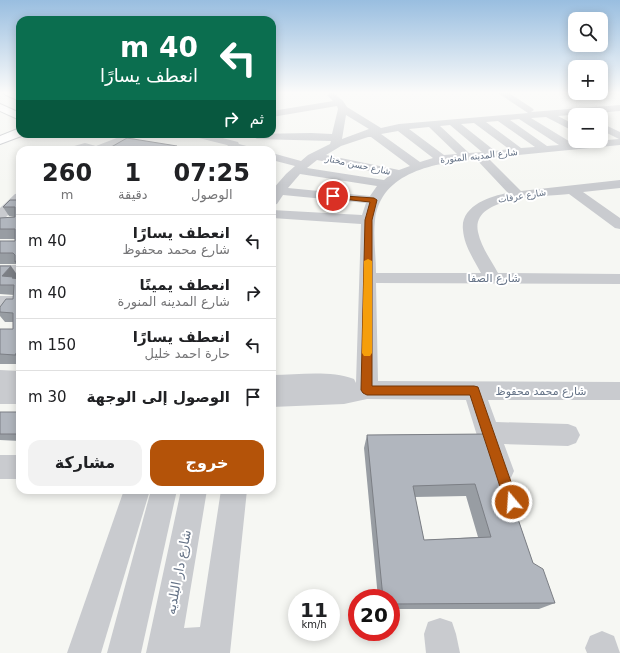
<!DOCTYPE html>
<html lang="ar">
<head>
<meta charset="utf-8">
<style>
	:root { --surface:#fff; --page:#f2f2f2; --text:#202124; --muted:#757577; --line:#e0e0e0; --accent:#b45309 }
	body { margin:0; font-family:"DejaVu Sans",Vazirmatn,sans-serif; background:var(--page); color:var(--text); direction:rtl; height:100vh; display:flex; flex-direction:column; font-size:15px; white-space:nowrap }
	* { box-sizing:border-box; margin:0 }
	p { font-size:13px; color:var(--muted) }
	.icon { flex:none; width:22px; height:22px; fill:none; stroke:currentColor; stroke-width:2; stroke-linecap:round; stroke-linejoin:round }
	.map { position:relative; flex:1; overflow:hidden; direction:ltr }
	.details { position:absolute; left:16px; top:146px; width:260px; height:348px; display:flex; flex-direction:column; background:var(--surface); border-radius:12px; box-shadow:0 2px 10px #0003; direction:rtl }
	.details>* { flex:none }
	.top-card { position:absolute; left:16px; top:16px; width:260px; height:122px; border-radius:12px; box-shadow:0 2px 10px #0003; direction:rtl; background:#0b6e4f; color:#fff; overflow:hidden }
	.buttons { position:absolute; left:568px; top:12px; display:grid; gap:8px }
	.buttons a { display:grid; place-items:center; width:40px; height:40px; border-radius:8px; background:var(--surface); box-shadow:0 2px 10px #0003; font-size:20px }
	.speed { position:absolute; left:288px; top:589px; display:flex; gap:8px; font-size:20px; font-weight:700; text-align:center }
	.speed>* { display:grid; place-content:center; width:52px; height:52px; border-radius:50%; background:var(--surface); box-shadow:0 2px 10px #0003; line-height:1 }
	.speed small { font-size:10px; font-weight:400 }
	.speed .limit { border:6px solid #d22; background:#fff; color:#111 }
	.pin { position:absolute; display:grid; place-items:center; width:34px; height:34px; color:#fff; margin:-17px; border:2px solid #fff; border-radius:50%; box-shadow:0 1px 4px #0007 }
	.me { position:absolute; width:44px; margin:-22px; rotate:342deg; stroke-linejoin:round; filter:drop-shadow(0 0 3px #0008) }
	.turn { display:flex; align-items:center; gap:14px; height:84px; padding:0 12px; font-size:18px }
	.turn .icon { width:52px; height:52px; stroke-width:2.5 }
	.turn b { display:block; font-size:28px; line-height:34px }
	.then { display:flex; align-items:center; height:38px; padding:0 12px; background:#0003; gap:8px; font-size:15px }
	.eta { display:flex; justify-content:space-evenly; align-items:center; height:68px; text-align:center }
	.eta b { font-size:24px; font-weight:700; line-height:28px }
	.action { display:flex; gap:8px; margin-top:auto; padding:8px 12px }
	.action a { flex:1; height:46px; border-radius:12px; background:var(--accent); color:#fff; font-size:16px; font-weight:700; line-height:46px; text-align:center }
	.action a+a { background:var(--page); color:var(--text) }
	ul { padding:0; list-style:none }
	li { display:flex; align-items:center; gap:12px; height:52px; padding:0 12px; border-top:1px solid var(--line) }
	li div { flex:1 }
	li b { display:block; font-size:15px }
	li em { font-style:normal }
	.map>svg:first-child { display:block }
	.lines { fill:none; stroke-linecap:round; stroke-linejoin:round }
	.major-casing { stroke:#b9bcc0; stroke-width:2 }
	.minor { fill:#c9cbcf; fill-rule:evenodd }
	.major { fill:#fff; fill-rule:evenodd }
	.wall { fill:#989da3; fill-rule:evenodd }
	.shaded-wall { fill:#7c7f85 }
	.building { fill:#b1b6be; stroke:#7c7f85; fill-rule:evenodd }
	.route { fill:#b45309; stroke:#753606 }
	.slow { fill:#f59e0b }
	.labels { text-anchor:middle; stroke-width:4; stroke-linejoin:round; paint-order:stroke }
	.far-street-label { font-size:9px; fill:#647286; stroke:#fff }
	.street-label { font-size:11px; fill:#647286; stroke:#fff }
	.near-street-label { font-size:13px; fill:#647286; stroke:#fff }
</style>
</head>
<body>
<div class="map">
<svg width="620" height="653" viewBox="0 0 620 653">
	<rect width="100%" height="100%" fill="#f6f7f3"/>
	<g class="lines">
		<defs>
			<g id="major">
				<polygon points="4,93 20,94 20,101 6,95"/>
				<polygon points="0,104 20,113 20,120 0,111"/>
				<polygon points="20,128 20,134 24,135 0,144 0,136"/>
			</g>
		</defs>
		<use href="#major" class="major-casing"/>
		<g class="minor">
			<path d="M328,93H334L343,101L347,107L381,128L399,124L528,113L498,93H509L532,108L534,110L531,112L620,105V111L558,116L575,125V132L546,117L531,118L572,143L619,139L601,130V123L620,132V145L488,158L521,191L620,180V188L583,192L620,218V229L615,228L569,194C546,197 470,195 478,232C481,247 491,260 498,273L620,274V284L376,283L378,381L620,382V400H488L496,422L568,424L576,427L580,435L576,443L568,446L504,444L514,471L510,480L501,483L492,480L488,471L466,400L367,399L344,404L272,407V375C298,375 329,370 354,379L356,383L361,224L272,218V210L362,215L366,203L283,195L277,204L272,205V190L286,174L295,166L272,160V153L301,161L308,155L330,144L331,141L257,139L252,136L253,134L311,133L332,134L338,109L337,106L272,117V111L333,101L327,95ZM346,115L369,129L342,139ZM519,119L559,145L547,146L510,120ZM498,121L535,147L521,148L486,122ZM474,123L509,149L495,151L461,124ZM450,125L482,152L469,153L440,126ZM429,127L457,154L444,155L409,129ZM398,131L433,158L420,162L381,134ZM368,137H371L410,166L399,170L326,155L341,146ZM476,159L508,193C490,196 460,206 463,230C464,245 474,260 481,273H376C376,256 373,237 375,220C381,171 436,163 476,159ZM317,160L390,175L384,180L307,168ZM300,174L377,186L370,196L288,188Z"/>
			<polygon points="127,134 142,134 141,136 105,150 65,150 67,148 85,143 96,146"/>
			<path d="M190,134H207L238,142L239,144L254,148L256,150C246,150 234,152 227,145L191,136Z"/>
			<polygon points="20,193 20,204 5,218 0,219 0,208 15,194"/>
			<rect x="0" y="265" width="20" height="10"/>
			<rect x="0" y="296" width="20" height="12"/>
			<polygon points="0,370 20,371 20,404 0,404"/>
			<rect x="0" y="455" width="20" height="24"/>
			<polygon points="124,490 150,490 101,653 67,653"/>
			<polygon points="151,490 177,490 141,653 107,653"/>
			<polygon points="181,490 207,490 184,628 200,627 221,490 247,490 230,653 146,653"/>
			<polygon points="440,618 452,622 456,634 460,653 426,653 424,634 428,622"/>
			<polygon points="602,631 614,636 620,653 587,653 585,648 590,636"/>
		</g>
		<use href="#major" class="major"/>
	</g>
	<g class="wall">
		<polygon points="20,200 20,270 16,264 0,264 0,241 15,241 15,239 0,239 0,218 15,217 9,216 3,207"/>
		<polygon points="0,266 18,276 16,278 20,279 20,364 0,364 0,329 13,329 13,322 5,322 0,316 0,307 13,299 14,295 0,294"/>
		<polygon points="0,412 20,412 20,441 0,440"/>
		<path d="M489,434L533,563L555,603L539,609H391V598H378L364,448L367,435ZM466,496L478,537L424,540L415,497Z"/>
	</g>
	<g class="shaded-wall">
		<polygon points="177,146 178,150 172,150"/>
		<polygon points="20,256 20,270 15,262"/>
		<polygon points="11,266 18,276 14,281 2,276"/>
		<polygon points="20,347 20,360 15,355"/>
	</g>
	<g class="building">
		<polygon points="127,138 177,146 172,150 106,150"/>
		<polygon points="10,200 20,200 20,256 15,262 15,255 13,253 0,253 0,241 15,241 15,229 0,229 0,218 15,217 15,207 3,207"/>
		<polygon points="0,266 11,266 2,276 13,277 12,278 20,279 20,347 15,355 0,354 0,329 13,329 13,313 0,312 0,307 6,299 13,299 14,285 0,285"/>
		<polygon points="0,412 20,412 20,432 19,434 0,434"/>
		<path d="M489,434L533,563L543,569L555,603L391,604V598H383L367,435ZM475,484L491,537L424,540L413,486Z"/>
	</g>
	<linearGradient id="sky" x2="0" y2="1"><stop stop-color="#99bee0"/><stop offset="0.5" stop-color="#fbfbfa"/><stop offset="1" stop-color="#fbfbfa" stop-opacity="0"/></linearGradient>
	<rect width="620" height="185" fill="url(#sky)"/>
	<polygon class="route" points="330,195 374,198 377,200 372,220 372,386 474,386 478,387 518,502 516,507 512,509 507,507 505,502 470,395 367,395 363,393 361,390 365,220 370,202 333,198 330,196"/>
	<polygon class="slow" points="368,259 372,261 372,353 370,356 364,356 362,353 364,261"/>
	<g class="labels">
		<g class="far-street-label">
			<text transform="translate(479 156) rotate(-6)" y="3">شارع المدينه المنورة</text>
			<text transform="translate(358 165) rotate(12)" y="3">شارع حسن مختار</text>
			<text transform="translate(522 196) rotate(-9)" y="3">شارع عرفات</text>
		</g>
		<g class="street-label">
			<text x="494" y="282">شارع الصفا</text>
			<text x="541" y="395">شارع محمد محفوظ</text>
		</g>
		<g class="near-street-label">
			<text transform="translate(178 572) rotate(-79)" y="5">شارع دار البلديه</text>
		</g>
	</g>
</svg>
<div class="buttons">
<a><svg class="icon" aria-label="search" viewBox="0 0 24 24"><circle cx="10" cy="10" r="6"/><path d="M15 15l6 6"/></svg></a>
<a>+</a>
<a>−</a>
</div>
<div class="speed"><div>11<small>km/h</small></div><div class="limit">20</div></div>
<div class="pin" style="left:333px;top:196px;background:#d93025"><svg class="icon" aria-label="arrive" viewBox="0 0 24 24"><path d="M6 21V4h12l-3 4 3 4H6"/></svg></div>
<svg class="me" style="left:512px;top:502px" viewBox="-20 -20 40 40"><circle r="17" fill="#b45309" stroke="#fff" stroke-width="3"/><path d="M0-11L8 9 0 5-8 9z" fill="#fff"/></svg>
<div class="top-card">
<div class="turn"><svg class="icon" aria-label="left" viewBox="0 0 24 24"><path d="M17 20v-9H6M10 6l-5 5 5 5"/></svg><div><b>40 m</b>انعطف يسارًا</div></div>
<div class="then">ثم<svg class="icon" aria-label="right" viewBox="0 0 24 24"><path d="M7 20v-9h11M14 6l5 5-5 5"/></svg></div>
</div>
<section class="details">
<div class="eta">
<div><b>07:25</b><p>الوصول</p></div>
<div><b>1</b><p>دقيقة</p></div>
<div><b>260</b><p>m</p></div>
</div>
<ul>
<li><svg class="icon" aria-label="left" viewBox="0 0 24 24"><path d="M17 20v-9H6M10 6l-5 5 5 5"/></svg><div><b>انعطف يسارًا</b><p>شارع محمد محفوظ</p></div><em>40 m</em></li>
<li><svg class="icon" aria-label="right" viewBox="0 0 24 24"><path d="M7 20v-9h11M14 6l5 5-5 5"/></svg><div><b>انعطف يمينًا</b><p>شارع المدينه المنورة</p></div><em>40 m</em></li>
<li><svg class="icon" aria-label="left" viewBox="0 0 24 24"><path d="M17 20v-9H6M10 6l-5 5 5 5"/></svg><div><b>انعطف يسارًا</b><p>حارة احمد خليل</p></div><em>150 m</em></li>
<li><svg class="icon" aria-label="arrive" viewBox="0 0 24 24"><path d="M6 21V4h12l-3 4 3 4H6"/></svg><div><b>الوصول إلى الوجهة</b></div><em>30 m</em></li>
</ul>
<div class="action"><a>خروج</a><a>مشاركة</a></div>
</section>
</div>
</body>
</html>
